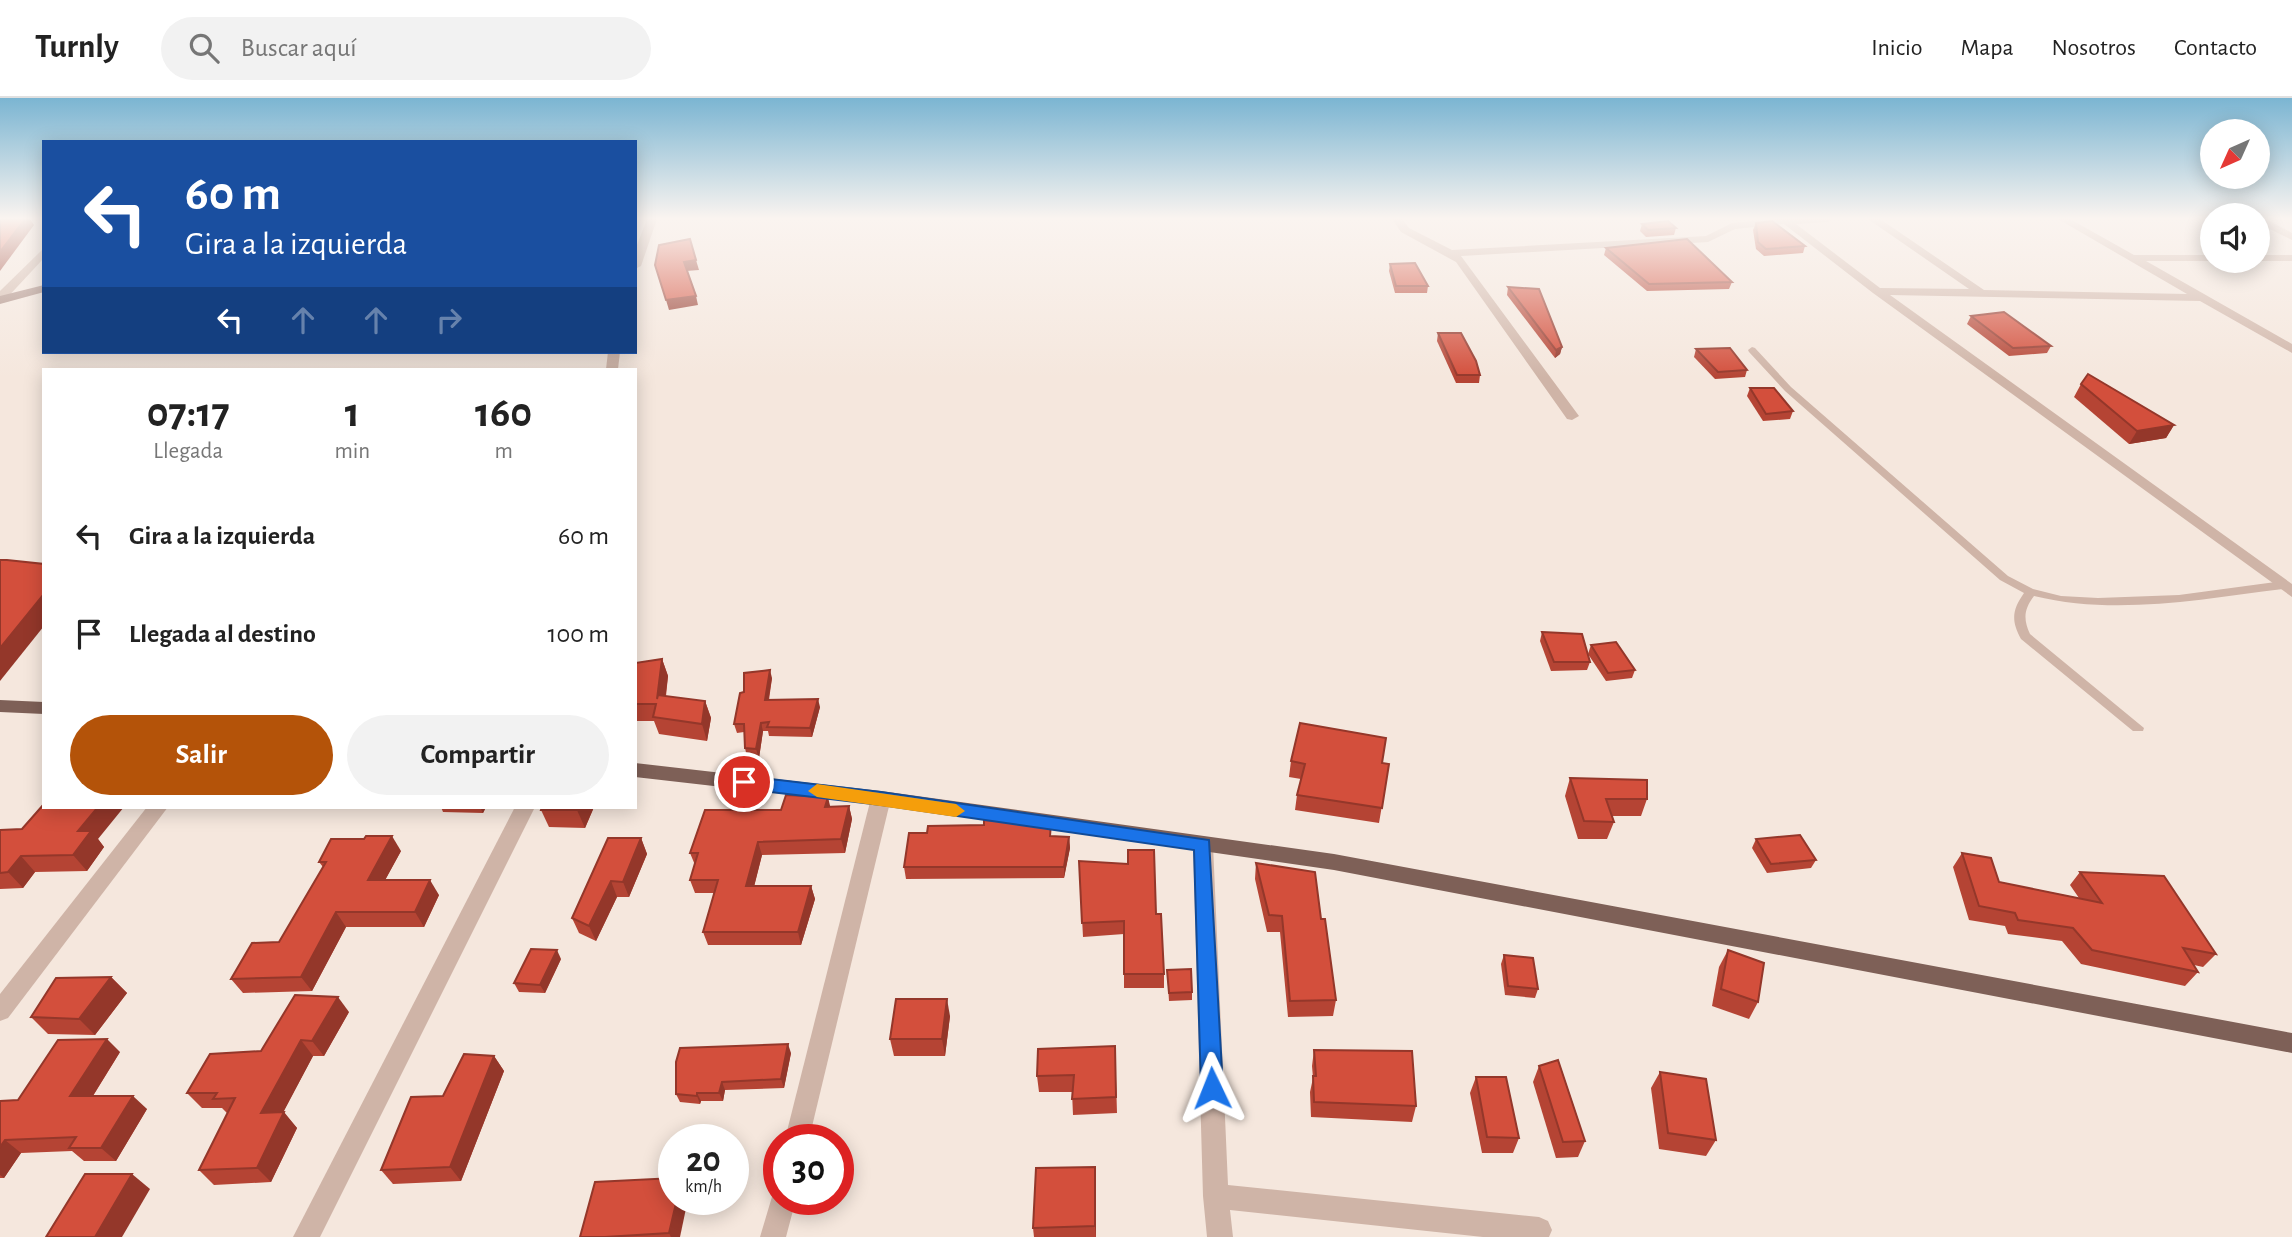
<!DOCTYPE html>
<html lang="es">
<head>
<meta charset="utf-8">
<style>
	:root { --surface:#fff; --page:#f2f2f2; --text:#222; --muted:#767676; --line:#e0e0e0; --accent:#b45309 }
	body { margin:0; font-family:"Alegreya Sans",sans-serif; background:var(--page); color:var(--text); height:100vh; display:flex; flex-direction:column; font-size:26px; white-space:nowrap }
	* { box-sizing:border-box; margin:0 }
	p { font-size:23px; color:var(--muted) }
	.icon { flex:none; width:38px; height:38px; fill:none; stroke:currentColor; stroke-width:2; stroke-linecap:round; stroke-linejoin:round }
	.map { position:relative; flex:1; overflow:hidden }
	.drawer { position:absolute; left:42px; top:270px; width:595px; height:441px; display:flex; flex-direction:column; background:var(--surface); border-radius:0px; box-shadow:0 4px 18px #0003 }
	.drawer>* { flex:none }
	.banner { position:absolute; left:42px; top:42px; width:595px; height:214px; border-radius:0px; box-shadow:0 4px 18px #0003; background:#1a4fa0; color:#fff; overflow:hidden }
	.needle { width:46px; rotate:225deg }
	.buttons { position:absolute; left:2200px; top:21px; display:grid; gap:14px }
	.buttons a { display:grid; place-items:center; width:70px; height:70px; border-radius:50%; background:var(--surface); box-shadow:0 4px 18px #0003; font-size:35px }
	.speed { position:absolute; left:658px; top:1026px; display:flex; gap:14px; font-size:35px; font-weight:700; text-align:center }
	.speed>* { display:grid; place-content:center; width:91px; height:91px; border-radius:50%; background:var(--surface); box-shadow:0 4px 18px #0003; line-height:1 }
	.speed small { font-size:18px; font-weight:400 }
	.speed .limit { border:10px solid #d22; background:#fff; color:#111 }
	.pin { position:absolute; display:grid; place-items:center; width:60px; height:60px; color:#fff; margin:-30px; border:4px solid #fff; border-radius:50%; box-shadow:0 2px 7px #0007 }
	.me { position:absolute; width:77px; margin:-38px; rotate:358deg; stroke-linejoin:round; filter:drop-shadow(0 0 5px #0008) }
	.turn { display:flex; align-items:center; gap:24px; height:147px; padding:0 28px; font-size:32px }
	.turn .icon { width:91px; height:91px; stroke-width:2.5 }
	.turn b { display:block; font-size:49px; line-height:60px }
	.lanes { display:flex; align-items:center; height:66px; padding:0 28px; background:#0003; justify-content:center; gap:35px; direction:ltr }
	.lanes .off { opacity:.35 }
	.eta { display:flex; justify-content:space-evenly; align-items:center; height:119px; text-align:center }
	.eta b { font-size:42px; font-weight:600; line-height:49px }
	.button { display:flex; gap:14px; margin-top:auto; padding:14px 28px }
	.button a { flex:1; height:80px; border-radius:42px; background:var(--accent); color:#fff; font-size:28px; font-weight:600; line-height:80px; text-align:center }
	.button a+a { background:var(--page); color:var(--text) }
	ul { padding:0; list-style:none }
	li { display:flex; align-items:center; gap:21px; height:98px; padding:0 28px }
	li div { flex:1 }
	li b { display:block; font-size:26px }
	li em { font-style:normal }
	header { display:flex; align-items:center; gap:42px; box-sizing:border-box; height:98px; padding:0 35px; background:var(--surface); border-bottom:2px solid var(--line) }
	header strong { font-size:33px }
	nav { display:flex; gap:38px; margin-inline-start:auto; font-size:24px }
	.search { width:490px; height:63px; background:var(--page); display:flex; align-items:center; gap:18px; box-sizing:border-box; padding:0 24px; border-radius:38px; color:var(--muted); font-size:26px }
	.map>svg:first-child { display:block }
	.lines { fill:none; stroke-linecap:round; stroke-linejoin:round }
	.lane { fill:#cfb4a7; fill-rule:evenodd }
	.street { fill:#cfb4a7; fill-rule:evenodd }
	.secondary { fill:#a38278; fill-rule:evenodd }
	.primary { fill:#7e6057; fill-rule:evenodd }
	.wall { fill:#b54434 }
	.shaded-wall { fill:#94372a }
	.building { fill:#d34f3c; stroke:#94372a; stroke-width:2 }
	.route { fill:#1a73e8; stroke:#114b97; stroke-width:2 }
	.slow { fill:#f59e0b }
</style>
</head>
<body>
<header>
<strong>Turnly</strong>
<div class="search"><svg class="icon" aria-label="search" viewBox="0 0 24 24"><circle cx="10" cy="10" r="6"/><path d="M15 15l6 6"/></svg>Buscar aquí</div>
<nav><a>Inicio</a><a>Mapa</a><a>Nosotros</a><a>Contacto</a></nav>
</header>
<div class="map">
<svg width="2292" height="1139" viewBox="0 0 2292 1139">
	<rect width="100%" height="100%" fill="#f5e7dd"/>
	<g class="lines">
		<path class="lane" d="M1752,249L1755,250L1791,289L2008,478L2033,491L2061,498L2098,500L2179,497L2283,483L2289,487L2283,491C2201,501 2116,518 2034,498C2024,511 2023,521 2030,536L2144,630L2143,633H2133L2021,541C2011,523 2012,512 2024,495L2000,482L1785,293L1749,254L1748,252Z"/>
		<g class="street">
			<polygon points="647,121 657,121 641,168 635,171 635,152"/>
			<polygon points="1392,121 1402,121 1409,130 1452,152 1706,138 1732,125 1776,121 1833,121 1828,124 1796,126 1880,190 1969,191 1868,121 1880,121 1984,192 2187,196 2058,121 2070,121 2134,157 2212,157 2212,163 2215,163 2146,163 2292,246 2292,255 2200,203 1890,197 2292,486 2292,499 1873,195 1784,126 1735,131 1708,144 1461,158 1579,318 1572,322 1567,321 1456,164 1401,134"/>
			<polygon points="2258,121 2266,121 2292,135 2292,142 2258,125"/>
			<polygon points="44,150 44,160 4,203 0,204 0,193"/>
			<polygon points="2258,157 2292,157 2292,163 2255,163"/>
			<polygon points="608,254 620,254 618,271 606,271"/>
			<polygon points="881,693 888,695 891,700 809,1041 785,1041 871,700 874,695"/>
			<polygon points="147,709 168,709 8,920 0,923 0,896"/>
			<polygon points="515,709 535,709 320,1139 293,1139"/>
			<polygon points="1203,739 1210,741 1213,747 1228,1087 1539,1119 1548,1123 1552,1132 1549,1139 1483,1139 1230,1112 1233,1139 1207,1139 1203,1098 1193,747 1196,741"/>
			<polygon points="779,1090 779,1101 796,1101 786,1139 760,1139 774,1092"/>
		</g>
		<polygon class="secondary" points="44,187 44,194 0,206 0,198"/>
		<g class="primary">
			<polygon points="0,602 44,604 44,616 0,614"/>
			<polygon points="635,665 881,693 1334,756 2292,935 2292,955 1334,772 881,707 635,679"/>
		</g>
	</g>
	<g class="wall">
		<polygon points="1756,125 1805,148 1803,155 1764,158 1756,151 1753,132"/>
		<polygon points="1642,126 1676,130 1674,137 1646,139 1640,133"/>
		<polygon points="1606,150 1732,184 1729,191 1647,193 1604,157"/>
		<polygon points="1390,166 1428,188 1427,195 1395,195 1389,173"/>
		<polygon points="1508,189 1562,249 1560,256 1555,260 1507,197"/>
		<polygon points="1971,218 2051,248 2047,255 2009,258 1967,226"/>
		<polygon points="1438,235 1480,277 1479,285 1456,285 1437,243"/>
		<polygon points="1696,251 1747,272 1745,279 1715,281 1694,259"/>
		<polygon points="2081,286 2174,327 2166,340 2129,346 2074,299"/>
		<polygon points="1750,290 1793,313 1790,321 1763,323 1747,298"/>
		<polygon points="1542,534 1590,564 1587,572 1551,573 1540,543"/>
		<polygon points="1591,547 1635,572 1632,580 1606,583 1588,556"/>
		<polygon points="662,561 668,578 666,598 705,603 711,620 707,643 659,636 654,623 635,623 635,565"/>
		<polygon points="772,580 769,602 820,609 812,639 769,638 768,633 763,633 759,660 747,659 745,650 744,634 737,635 734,626 744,594"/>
		<polygon points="1291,663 1382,665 1389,666 1379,725 1295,712 1297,697 1301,681 1289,679"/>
		<polygon points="1570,680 1647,701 1641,718 1612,718 1614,724 1607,741 1578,741 1565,698"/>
		<polygon points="849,708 852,721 845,755 762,757 754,788 811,788 815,801 801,847 708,847 703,834 714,795 695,795 690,782 695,767 690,755 781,712"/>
		<polygon points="441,709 486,709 483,715 443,714"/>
		<polygon points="542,709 594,709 585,730 549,729 541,712"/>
		<polygon points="0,732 98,741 104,749 87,773 35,774 23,790 0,791"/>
		<polygon points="1052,738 1069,739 1070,750 1064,780 906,781 904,769"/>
		<polygon points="641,740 647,756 629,799 617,799 596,843 579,835 572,820"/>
		<polygon points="1756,741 1816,762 1811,770 1767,775 1752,750"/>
		<polygon points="401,753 385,782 439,797 424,829 346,829 312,893 243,895 231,881 279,844 323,769 319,764"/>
		<polygon points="1962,755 1999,784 2079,800 2070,787 2080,774 2216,856 2203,869 2194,867 2198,874 2185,888 2081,866 2062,843 2008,836 2005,828 1969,822 1953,769"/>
		<polygon points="1079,763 1156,816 1164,876 1164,890 1124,890 1124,836 1083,839"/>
		<polygon points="1256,765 1321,821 1336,902 1333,918 1288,919 1280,834 1267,834 1255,781"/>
		<polygon points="1728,852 1758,904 1749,921 1712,908 1719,869"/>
		<polygon points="1504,857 1538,891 1535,900 1505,897 1501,866"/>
		<polygon points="561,861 545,895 519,894 514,885"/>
		<polygon points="1167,872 1192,894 1192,902 1169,903"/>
		<polygon points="111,879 127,895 95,937 48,936 31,919"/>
		<polygon points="349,914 324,958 313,958 283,1014 297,1030 271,1084 214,1087 199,1072 228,1016 222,1010 202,1010 187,995 261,953"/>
		<polygon points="950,918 945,958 894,958 890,941"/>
		<polygon points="1115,948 1117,1015 1073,1017 1072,994 1039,994 1037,978"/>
		<polygon points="1314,952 1416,1008 1412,1024 1311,1019 1310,994 1313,980 1312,968"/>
		<polygon points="120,954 93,998 147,1011 116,1063 84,1063 72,1053 21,1055 4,1080 0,1080 0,1003 18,1002"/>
		<polygon points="791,955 784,990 725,992 723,1003 701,1003 700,1006 680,1004 676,996"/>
		<polygon points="494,958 504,973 461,1083 393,1086 381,1072 443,998"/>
		<polygon points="1539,968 1585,1043 1578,1059 1556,1060 1533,984"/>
		<polygon points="1660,974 1716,1042 1706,1058 1659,1051 1651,990"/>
		<polygon points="1476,979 1519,1040 1513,1055 1482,1055 1470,995"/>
		<polygon points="674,1080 680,1139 580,1139"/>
		<polygon points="1096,1085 1096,1139 1034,1139 1033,1130"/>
	</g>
	<g class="shaded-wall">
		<polygon points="25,121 30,121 34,127 0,173 0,154"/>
		<polygon points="696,162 699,172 686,173 684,164"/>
		<polygon points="696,198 698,207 669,212 666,202"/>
		<polygon points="1562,249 1560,256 1555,260 1556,252"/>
		<polygon points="2174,327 2166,340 2129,346 2137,333"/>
		<polygon points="44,496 44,528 0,583 0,550"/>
		<polygon points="662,561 668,578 663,618 657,601"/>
		<polygon points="770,572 772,580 767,610 765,602"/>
		<polygon points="818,601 820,609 812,639 810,630"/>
		<polygon points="705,603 711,620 707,643 702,626"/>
		<polygon points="761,625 763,633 759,660 756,651"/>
		<polygon points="828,699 831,712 825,709"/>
		<polygon points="849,708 852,721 845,755 841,741"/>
		<polygon points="98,709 124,709 98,741 104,749 87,773 73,757 78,733"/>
		<polygon points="480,709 486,709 483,715"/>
		<polygon points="579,709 594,709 585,730 577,712"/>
		<polygon points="392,738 401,753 377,797 368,782"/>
		<polygon points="1069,739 1070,750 1064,780 1064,769"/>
		<polygon points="641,740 647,756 629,799 623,784"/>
		<polygon points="758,744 762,757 751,801 746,788"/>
		<polygon points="21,758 35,774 23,790 8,774"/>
		<polygon points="430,782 439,797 424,829 415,814"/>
		<polygon points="611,783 617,799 596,843 589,828"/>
		<polygon points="811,788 815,801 801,847 798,834"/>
		<polygon points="336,814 346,829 312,893 301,879"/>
		<polygon points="557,852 561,861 545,895 540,887"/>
		<polygon points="111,879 127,895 95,937 79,921"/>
		<polygon points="338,899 349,914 324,958 312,943"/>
		<polygon points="947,901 950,918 945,958 942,941"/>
		<polygon points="107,941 120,954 84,1012 70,998"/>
		<polygon points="301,942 313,958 275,1030 261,1015"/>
		<polygon points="788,946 791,955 784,990 781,981"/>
		<polygon points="494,958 504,973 461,1083 450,1069"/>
		<polygon points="722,984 725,992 723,1003 719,995"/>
		<polygon points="697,995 701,1003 700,1006 697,998"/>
		<polygon points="133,998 147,1011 116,1063 101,1050"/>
		<polygon points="284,1014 297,1030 271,1084 257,1070"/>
		<polygon points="5,1042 21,1055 4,1080 0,1077 0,1049"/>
		<polygon points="1095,1069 1096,1085 1096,1139 1095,1128"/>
		<polygon points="132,1076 150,1091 122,1139 95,1139"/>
		<polygon points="677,1101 688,1101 680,1139 671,1139 669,1135"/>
	</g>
	<g class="building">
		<polygon points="0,121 25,121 0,154"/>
		<polygon points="1668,123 1676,130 1648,132 1642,126"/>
		<polygon points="1772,123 1805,148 1766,151 1758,144 1756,125"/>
		<polygon points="690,141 696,162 684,164 696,198 666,202 655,167 659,147"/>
		<polygon points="1687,141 1732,184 1649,186 1606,150"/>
		<polygon points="1415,165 1428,188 1396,188 1390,166"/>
		<polygon points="1508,189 1539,191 1562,249 1556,252"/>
		<polygon points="2004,214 2051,248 2013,250 1971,218"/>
		<polygon points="1438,235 1461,235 1476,263 1480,277 1457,277"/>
		<polygon points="1730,250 1747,272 1718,274 1696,251"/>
		<polygon points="2088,276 2174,327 2137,333 2081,286"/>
		<polygon points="1750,290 1774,290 1793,313 1766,316"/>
		<polygon points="0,462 7,462 44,466 44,496 0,550"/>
		<polygon points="1542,534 1582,536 1590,564 1554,564"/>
		<polygon points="1616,544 1635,572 1608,575 1591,547"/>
		<polygon points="662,561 657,601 658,597 705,603 702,626 653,619 656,606 635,606 635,565"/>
		<polygon points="770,572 765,602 818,601 810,630 767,629 769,624 761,625 756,651 745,650 744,626 734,626 740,595 744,594 744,575"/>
		<polygon points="1300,625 1386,640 1382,665 1389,666 1382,710 1297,697 1305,666 1291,663"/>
		<polygon points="1570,680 1647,682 1647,701 1606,701 1614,724 1584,723"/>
		<polygon points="786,697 828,699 825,709 849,708 841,741 758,744 746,788 811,788 798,834 703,834 718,782 690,782 698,755 690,755 705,712 781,712"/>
		<polygon points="44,706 44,709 98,709 78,733 91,733 73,757 21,758 8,774 0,775 0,732 22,731"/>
		<polygon points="542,709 579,709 577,712 541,712"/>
		<polygon points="984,722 1051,725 1050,738 1069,739 1064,769 904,769 909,735 927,735 928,728 984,727"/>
		<polygon points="1800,737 1816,762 1771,766 1756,741"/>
		<polygon points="366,738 392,738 368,782 430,782 415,814 336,814 301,879 231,881 252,845 279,844 326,764 319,764 331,741 364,741"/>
		<polygon points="608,740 641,740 623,784 611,783 589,828 572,820"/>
		<polygon points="1128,752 1154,752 1156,816 1161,816 1164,876 1124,876 1124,823 1082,825 1079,763 1128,766"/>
		<polygon points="1962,755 1991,760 1999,784 2102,805 2080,774 2164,778 2216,856 2183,850 2198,874 2092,852 2073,830 2018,822 2015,815 1979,808"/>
		<polygon points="1256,765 1315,774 1321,821 1325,821 1336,902 1290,903 1282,818 1269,817"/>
		<polygon points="531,851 557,852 540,887 514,885"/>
		<polygon points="1728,852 1764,865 1758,904 1721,891"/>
		<polygon points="1504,857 1533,860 1538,891 1508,888"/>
		<polygon points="1191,871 1192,894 1169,895 1167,872"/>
		<polygon points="111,879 79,921 31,919 56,880"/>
		<polygon points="295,897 338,899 312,943 301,942 261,1015 284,1014 257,1070 199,1072 235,1000 213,1001 217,995 187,995 210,956 261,953"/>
		<polygon points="896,901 947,901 942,941 890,941"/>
		<polygon points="107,941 70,998 133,998 101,1050 69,1050 76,1039 5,1042 0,1049 0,1003 18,1002 58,942"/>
		<polygon points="788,946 781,981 722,984 719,995 697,995 697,998 676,996 676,964 680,950"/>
		<polygon points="1115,948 1116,999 1072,1001 1074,977 1037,978 1038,951"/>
		<polygon points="1314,952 1412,953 1416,1008 1314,1004 1313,978 1316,978"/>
		<polygon points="464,956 494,958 450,1069 381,1072 411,999 443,998"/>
		<polygon points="1558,962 1585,1043 1563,1044 1539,968"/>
		<polygon points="1660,974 1706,981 1716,1042 1668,1035"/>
		<polygon points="1476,979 1506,979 1519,1040 1487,1039"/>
		<polygon points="1095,1069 1095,1128 1033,1130 1036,1070"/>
		<polygon points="85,1076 132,1076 95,1139 46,1139"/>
		<polygon points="674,1080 674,1101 677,1101 669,1135 605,1139 580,1139 595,1084"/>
	</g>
	<linearGradient id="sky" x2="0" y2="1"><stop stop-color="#7bb5d2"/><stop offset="0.43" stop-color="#faf4f0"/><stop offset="1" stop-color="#faf4f0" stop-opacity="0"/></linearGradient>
	<rect width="2292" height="280" fill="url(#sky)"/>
	<polygon class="route" points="744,678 881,694 1209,742 1223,990 1220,997 1212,1000 1204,997 1201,990 1194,752 881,707 744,691 736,684"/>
	<polygon class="slow" points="817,686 956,706 965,713 956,719 817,699 808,693"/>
</svg>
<div class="buttons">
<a><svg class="needle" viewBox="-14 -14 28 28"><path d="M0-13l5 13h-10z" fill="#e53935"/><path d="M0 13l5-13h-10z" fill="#767676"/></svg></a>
<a><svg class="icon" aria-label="sound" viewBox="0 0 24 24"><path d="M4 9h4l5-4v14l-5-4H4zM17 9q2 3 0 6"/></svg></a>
</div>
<div class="speed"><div>20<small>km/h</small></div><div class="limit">30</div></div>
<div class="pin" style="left:744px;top:684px;background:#d93025"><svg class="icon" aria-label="arrive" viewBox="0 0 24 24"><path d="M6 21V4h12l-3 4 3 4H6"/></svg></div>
<svg class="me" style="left:1212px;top:990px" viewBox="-20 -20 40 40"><path d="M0-17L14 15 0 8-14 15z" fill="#1a73e8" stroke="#fff" stroke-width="4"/></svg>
<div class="banner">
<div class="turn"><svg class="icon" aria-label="left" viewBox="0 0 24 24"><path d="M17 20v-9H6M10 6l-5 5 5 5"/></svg><div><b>60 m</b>Gira a la izquierda</div></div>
<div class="lanes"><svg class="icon" aria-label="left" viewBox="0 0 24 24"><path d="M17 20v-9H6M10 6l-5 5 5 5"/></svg><svg class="icon off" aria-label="ahead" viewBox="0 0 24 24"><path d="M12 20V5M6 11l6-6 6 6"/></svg><svg class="icon off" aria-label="ahead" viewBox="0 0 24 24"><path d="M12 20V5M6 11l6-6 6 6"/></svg><svg class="icon off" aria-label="right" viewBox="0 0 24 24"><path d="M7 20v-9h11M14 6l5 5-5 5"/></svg></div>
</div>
<section class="drawer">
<div class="eta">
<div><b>07:17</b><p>Llegada</p></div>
<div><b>1</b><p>min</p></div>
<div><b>160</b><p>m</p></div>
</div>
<ul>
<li><svg class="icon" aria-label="left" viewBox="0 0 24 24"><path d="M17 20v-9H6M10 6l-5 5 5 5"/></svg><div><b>Gira a la izquierda</b></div><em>60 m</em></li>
<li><svg class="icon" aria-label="arrive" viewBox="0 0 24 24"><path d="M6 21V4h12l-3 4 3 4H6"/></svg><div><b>Llegada al destino</b></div><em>100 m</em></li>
</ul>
<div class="button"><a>Salir</a><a>Compartir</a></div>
</section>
</div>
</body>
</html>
